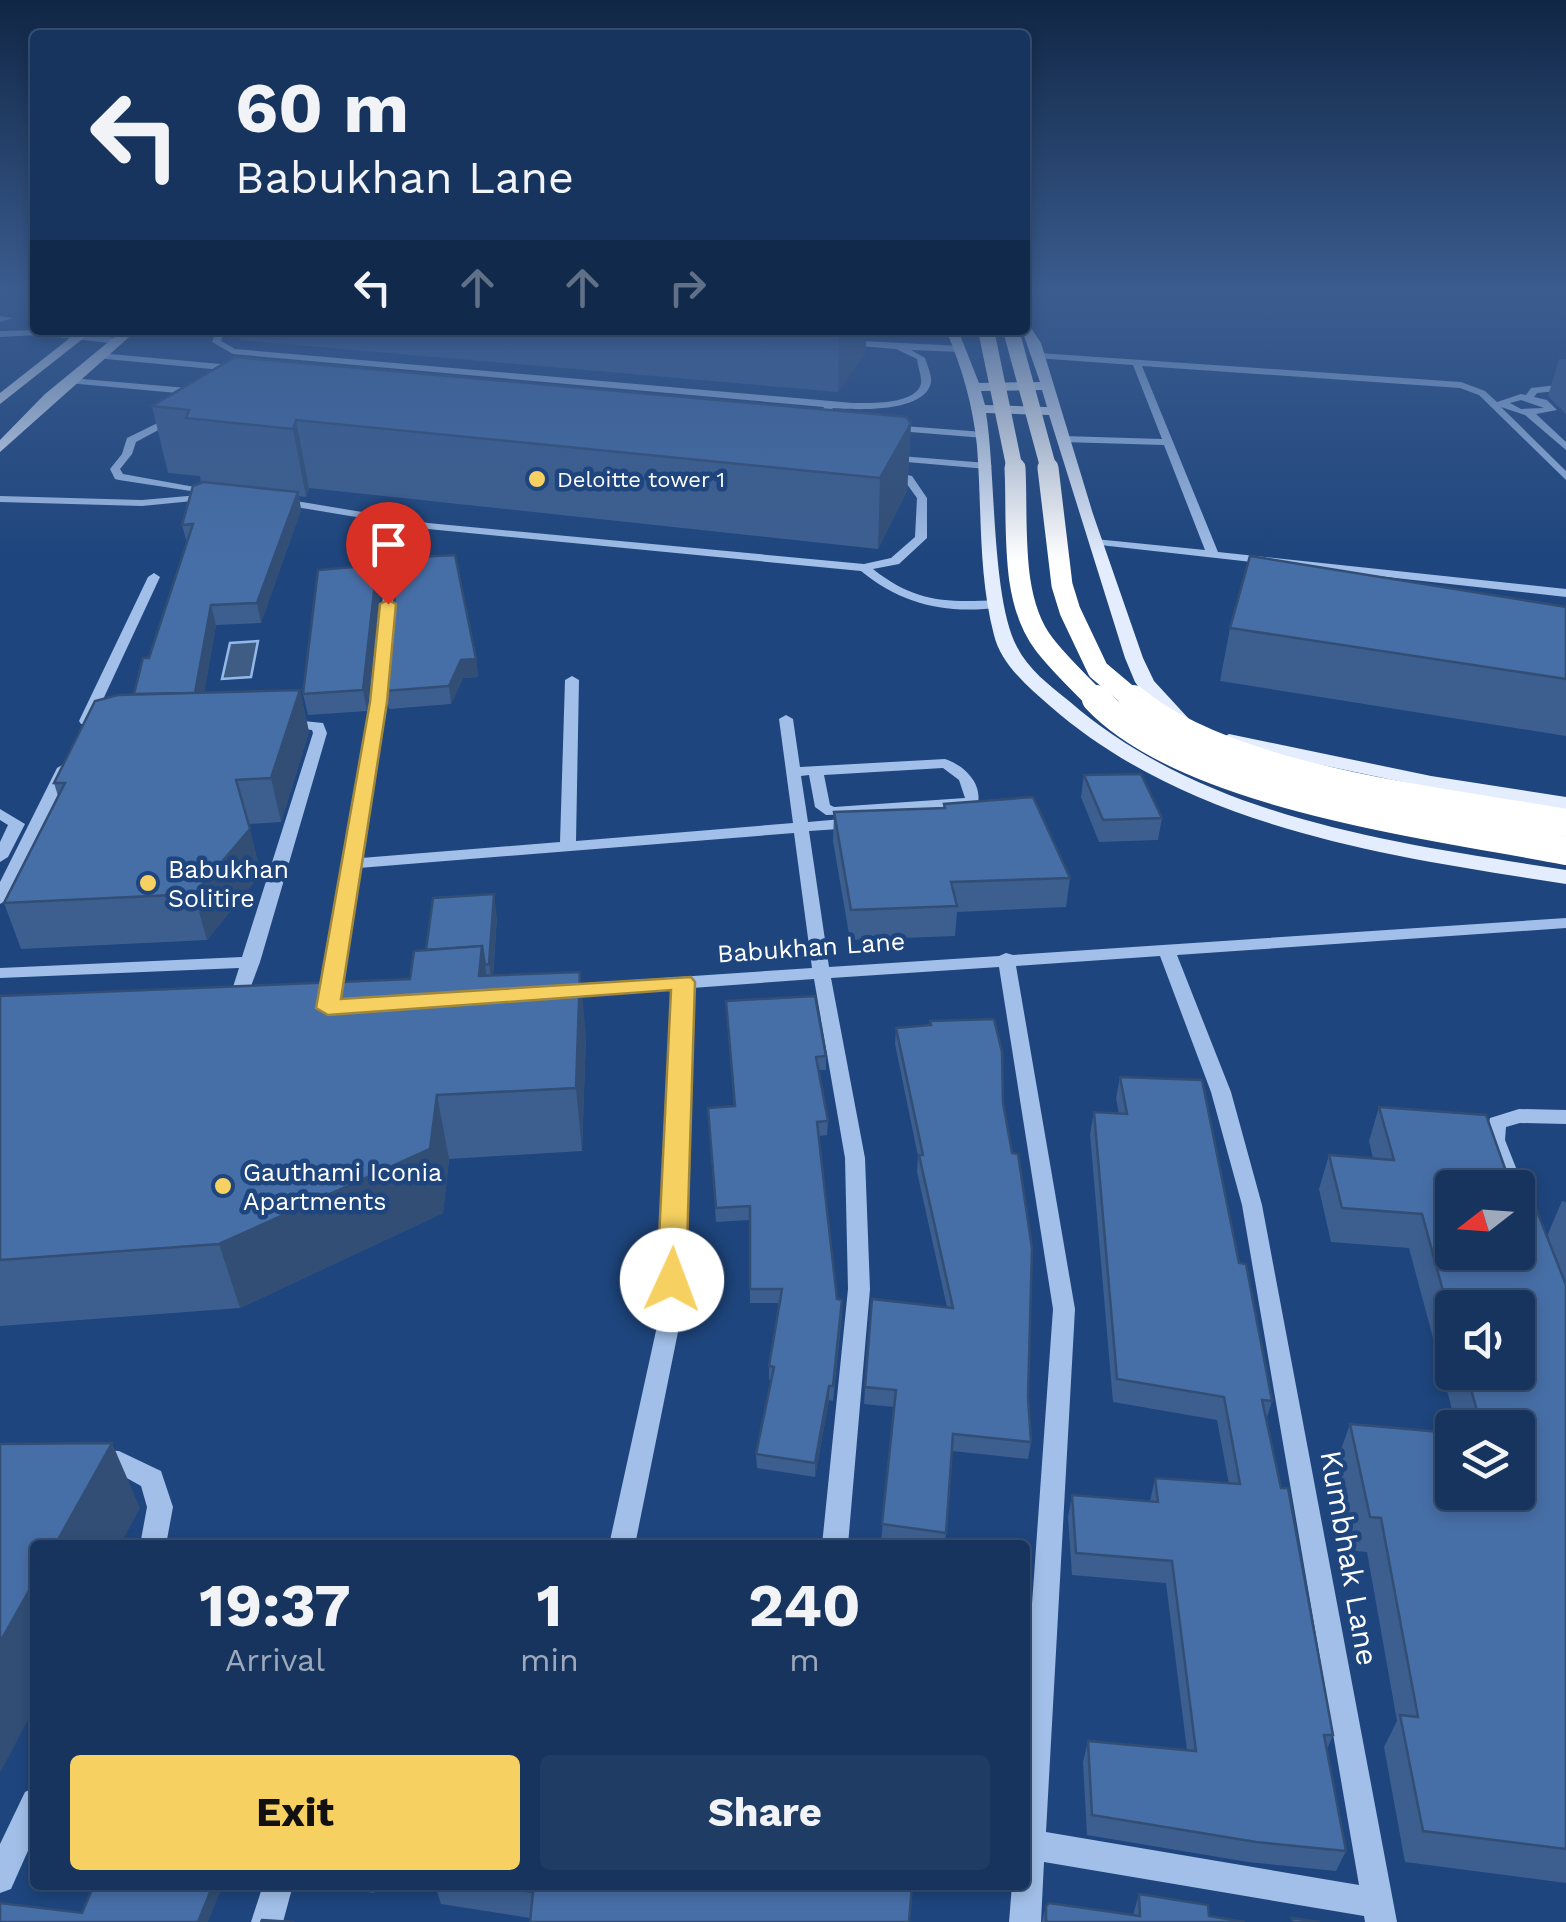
<!DOCTYPE html>
<html lang="en">
<head>
<meta charset="utf-8">
<style>
	:root { --surface:#16345e; --page:#1f3c64; --text:#f1f3f6; --muted:#9eaabc; --line:#354f73; --accent:#f6d060 }
	body { margin:0; font-family:"Work Sans",sans-serif; background:var(--page); color:var(--text); height:100vh; display:flex; flex-direction:column; font-size:38px; white-space:nowrap }
	* { box-sizing:border-box; margin:0 }
	p { font-size:32px; color:var(--muted) }
	.icon { flex:none; width:55px; height:55px; fill:none; stroke:currentColor; stroke-width:2; stroke-linecap:round; stroke-linejoin:round }
	.map { position:relative; flex:1; overflow:hidden }
	.side { position:absolute; left:30px; top:1540px; width:1000px; height:350px; display:flex; flex-direction:column; background:var(--surface); border-radius:10px; box-shadow:0 5px 15px #0003,0 0 0 2px var(--line) }
	.side>* { flex:none }
	.hud { position:absolute; left:30px; top:30px; width:1000px; height:305px; border-radius:10px; box-shadow:0 5px 15px #0003,0 0 0 2px var(--line); background:#16345e; color:var(--text); overflow:hidden }
	.needle { width:65px; rotate:253deg }
	.tools { position:absolute; left:1435px; top:1170px; display:grid; gap:20px }
	.tools a { display:grid; place-items:center; width:100px; height:100px; border-radius:10px; background:var(--surface); box-shadow:0 5px 15px #0003,0 0 0 2px var(--line); font-size:50px }
	.pin { position:absolute; display:grid; place-items:center; width:85px; height:85px; color:#fff; margin:-102px -42px; border-radius:50% 50% 50% 0; rotate:-45deg; box-shadow:0 0 10px #0007 }
	.pin .icon { rotate:45deg }
	.me { position:absolute; width:110px; margin:-55px; rotate:2deg; stroke-linejoin:round; filter:drop-shadow(0 0 8px #0008) }
	.turn { display:flex; align-items:center; gap:35px; height:210px; padding:0 40px; font-size:45px }
	.turn .icon { width:130px; height:130px; stroke-width:2.5 }
	.turn b { display:block; font-size:70px; line-height:85px }
	.lanes { display:flex; align-items:center; height:95px; padding:0 40px; background:#0003; justify-content:center; gap:50px; direction:ltr }
	.lanes .off { opacity:.35 }
	.eta { display:flex; justify-content:space-evenly; align-items:center; height:170px; text-align:center }
	.eta b { font-size:60px; font-weight:700; line-height:70px }
	.cta { display:flex; gap:20px; margin-top:auto; padding:20px 40px }
	.cta a { flex:1; height:115px; border-radius:10px; background:var(--accent); color:#111; font-size:40px; font-weight:700; line-height:115px; text-align:center }
	.cta a+a { background:var(--page); color:var(--text) }
	.map>svg:first-child { display:block }
	.water { fill:#3f5c85; stroke:#94b9e9; stroke-width:2.5 }
	.lines { fill:none; stroke-linecap:round; stroke-linejoin:round }
	.minor { fill:#a1bfe8; fill-rule:evenodd }
	.major { fill:#e3edfd; fill-rule:evenodd }
	.highway-bridge-far2 { stroke:#fff; stroke-width:16 }
	.highway-bridge-far1 { stroke:#fff; stroke-width:21 }
	.highway-bridge { stroke:#fff; stroke-width:28 }
	.wall { fill:#3d5f90; fill-rule:evenodd }
	.shaded-wall { fill:#324e75 }
	.building { fill:#476fa7; stroke:#324e75; stroke-width:2.5 }
	.route { fill:#f6d060; stroke:#a0873e; stroke-width:2.5 }
	.poi-dot { fill:#f6d060; stroke:#1e457d; stroke-width:4 }
	.labels { text-anchor:middle; stroke-width:9; stroke-linejoin:round; paint-order:stroke }
	.far-poi-label { font-size:22px; fill:#fff; stroke:#1e457d; text-anchor:start }
	.poi-label { font-size:25px; fill:#fff; stroke:#1e457d; text-anchor:start }
	.street-label { font-size:25px; fill:#fff; stroke:#1e457d }
	.near-street-label { font-size:30px; fill:#fff; stroke:#1e457d }
</style>
</head>
<body>
<div class="map">
<svg width="1566" height="1922" viewBox="0 0 1566 1922">
	<rect width="100%" height="100%" fill="#1e457d"/>
	<polygon class="water" points="258,641 251,677 222,679 230,643"/>
	<g class="lines">
		<g class="minor">
			<polygon points="0,316 13,318 0,322"/>
			<polygon points="45,330 117,338 121,341 117,344 40,335 0,337 0,331"/>
			<path d="M217,330H225L221,341L235,349L853,403C869,403 915,405 921,384C922,377 918,367 917,359L896,349L846,345L843,340L961,346L965,349L961,352L911,350L925,358C927,365 932,375 931,382C926,413 855,410 833,408L825,417L820,414L824,407L233,354L212,342Z"/>
			<polygon points="99,353 243,366 248,369 243,372 96,358"/>
			<path d="M1039,353L1461,382L1485,391L1497,402L1521,394L1526,395L1531,388L1566,384V390L1537,393L1534,397L1547,400L1557,410L1536,414L1566,442V450L1525,415L1501,407L1566,471V480L1479,395L1460,388L1142,366L1218,552L1566,589V597L1091,544V540L1095,539L1205,550L1164,445L1063,442L1058,439L1063,436L1162,439L1133,365L1036,358ZM1521,400L1544,408L1521,409L1510,403Z"/>
			<polygon points="71,378 199,389 204,392 199,395 68,383 66,381"/>
			<polygon points="176,414 179,415 179,419 136,442 132,454 120,469 123,474 217,491 217,495 119,480 115,479 110,469 122,454 127,438"/>
			<polygon points="890,425 984,432 989,435 984,438 886,430 886,426"/>
			<polygon points="888,455 987,463 992,466 987,469 884,460 884,456"/>
			<path d="M885,470L912,476L927,498V538L899,564L873,569C914,602 947,603 997,600L1001,601V607C949,615 902,605 861,571L428,529L278,504L272,501L278,498L428,523L864,564L891,558L915,537L917,498L904,480L881,475V471Z"/>
			<polygon points="199,495 204,498 203,500 142,506 0,502 0,496 142,500"/>
			<polygon points="154,573 160,577 93,721 91,724 81,724 79,721 148,577"/>
			<path d="M391,573L397,577L386,702L361,858L560,842L565,680L572,676L579,680L576,841L793,823L779,719L786,715L793,719L800,767L945,759C964,765 982,783 978,803L963,808L896,812L900,820L892,825L887,823L881,813L826,815L815,807L809,775L801,776L808,822L854,818L862,823L854,828L809,831L829,967L999,956L1006,953L1013,955L1566,918V928L1177,955L1231,1092L1262,1205L1397,1922H1365L1364,1916L1044,1862L1041,1922H1009L1012,1885H1025V1702L1053,1309L999,967L831,978L865,1158L870,1289L848,1545H822L848,1289L845,1158L814,979L692,988L681,1317L635,1545H609L659,1317L674,989L559,997L550,991L559,985L812,968L794,833L359,868L337,1006L334,1010H322L319,1006L372,702L385,577ZM943,768L959,780L965,798L834,807L830,805L824,775ZM1160,956L1211,1092L1242,1205L1359,1885L1046,1832L1075,1309L1016,966Z"/>
			<polygon points="283,719 323,723 327,733 260,962 242,1010 230,1010 227,1006 239,968 0,978 0,968 242,957 313,733 312,730 278,726 276,723"/>
			<polygon points="64,764 71,768 8,899 0,904 0,882 57,768"/>
			<polygon points="0,809 25,824 8,857 0,862 0,842 8,825 0,820"/>
			<polygon points="1519,1109 1566,1110 1566,1124 1520,1123 1506,1127 1505,1140 1524,1188 1518,1194 1518,1188 1503,1188 1485,1140 1490,1118"/>
			<polygon points="100,1450 119,1451 161,1471 173,1507 166,1545 140,1545 147,1507 141,1486 116,1472 91,1469 88,1461 91,1453"/>
			<polygon points="35,1787 35,1835 11,1889 0,1893 0,1844 25,1792"/>
			<polygon points="263,1885 293,1885 283,1922 251,1922"/>
		</g>
		<g class="major">
			<path d="M1025,319L1041,343L1093,514L1143,658L1154,681L1189,719L1186,723H1172L1158,713L1135,682L1125,658L1049,415L986,413C996,474 991,597 1017,647C1028,669 1050,686 1069,701C1205,819 1394,843 1566,870V884C1387,856 1191,829 1050,706C1028,687 1001,664 994,635C978,574 982,509 977,446C973,405 962,368 946,330H958L979,383L1040,382L1022,330ZM1042,390L1047,407L985,405L981,391Z"/>
			<polygon points="80,330 94,330 0,404 0,393"/>
			<polygon points="123,330 137,330 0,452 0,440 45,394"/>
			<polygon points="1229,734 1431,776 1566,797 1566,811 1431,788 1222,744 1219,740"/>
		</g>
		<g class="highway-bridge-far2">
			<polyline points="986,330 1015,470"/>
			<polyline points="1011,330 1049,470"/>
		</g>
		<g class="highway-bridge-far1">
			<path d="M1015,468C1018,522 1009,599 1044,644C1060,665 1080,683 1098,702"/>
			<polyline points="1048,468 1062,585 1070,611 1098,670 1136,702"/>
		</g>
		<g class="highway-bridge">
			<path d="M1096,699C1187,796 1438,826 1566,851"/>
			<path d="M1133,699C1228,780 1443,801 1566,823"/>
		</g>
	</g>
	<g class="wall">
		<polygon points="238,330 866,330 866,352 838,392 240,340"/>
		<polygon points="1559,359 1566,359 1566,414 1548,396"/>
		<polygon points="152,406 911,423 907,491 878,549 309,488 306,497 299,496 301,510 261,623 216,625 204,693 300,690 309,732 281,822 248,824 261,874 207,940 21,949 4,903 58,796 54,783 134,694 149,658 187,543 182,525 201,483 200,476 168,473"/>
		<polygon points="418,563 476,659 478,677 463,678 451,704 389,709 385,691"/>
		<polygon points="381,584 367,711 308,715 303,694"/>
		<polygon points="1566,607 1566,736 1220,681 1230,628"/>
		<polygon points="1084,775 1162,818 1158,840 1099,842 1081,797"/>
		<polygon points="944,804 1070,878 1066,907 957,912 955,936 850,940 833,841 834,812 943,808"/>
		<polygon points="497,917 493,976 586,1034 582,1151 449,1159 443,1213 240,1308 0,1326 0,996 410,979 426,950"/>
		<polygon points="727,1014 826,1056 826,1070 818,1070 828,1121 827,1135 819,1136 837,1299 842,1314 833,1401 829,1400 815,1477 757,1468 756,1454 771,1380 769,1380 769,1366 779,1303 750,1303 750,1220 716,1222 708,1108 734,1106"/>
		<polygon points="930,1021 1003,1103 1031,1442 1028,1459 952,1451 945,1545 905,1545 881,1542 894,1407 864,1404 865,1387 947,1307 917,1172 918,1156 895,1044 896,1028 930,1025"/>
		<polygon points="1120,1077 1239,1263 1272,1401 1266,1420 1333,1735 1327,1749 1346,1851 1336,1871 1248,1862 1087,1835 1083,1762 1088,1741 1187,1750 1166,1583 1072,1575 1068,1517 1072,1495 1150,1502 1155,1478 1229,1484 1217,1420 1113,1402 1090,1134 1094,1112 1119,1114 1116,1098"/>
		<path d="M1379,1107L1452,1188L1566,1285V1883L1405,1862L1384,1747L1397,1721L1367,1552L1356,1551L1338,1458L1350,1424L1452,1492L1518,1428H1457L1409,1248L1331,1242L1319,1189L1329,1155L1373,1158L1369,1141ZM1452,1308L1518,1372H1452Z"/>
		<polygon points="1562,1201 1566,1202 1566,1282 1547,1236"/>
		<polygon points="324,1885 377,1885 374,1893"/>
		<polygon points="435,1885 912,1885 530,1918 441,1904"/>
		<polygon points="1139,1894 1209,1916 1245,1922 1042,1922 1046,1906 1133,1915"/>
	</g>
	<g class="shaded-wall">
		<polygon points="843,330 866,330 866,352 838,392 839,335"/>
		<polygon points="296,420 309,488 306,497 293,429"/>
		<polygon points="911,423 907,491 878,549 880,478"/>
		<polygon points="298,492 301,510 261,623 257,603"/>
		<polygon points="377,565 381,584 367,711 363,690"/>
		<polygon points="211,605 216,625 200,718 194,697"/>
		<polygon points="476,659 478,677 463,678 451,704 449,686 461,660"/>
		<polygon points="300,690 309,732 281,822 271,778"/>
		<polygon points="250,829 261,874 207,940 194,894"/>
		<polygon points="494,894 497,917 492,988 489,964"/>
		<polygon points="482,946 491,1007 479,976"/>
		<polygon points="580,972 586,1034 582,1151 576,1088"/>
		<polygon points="437,1095 449,1159 443,1213 240,1308 219,1244"/>
		<polygon points="829,1386 829,1400 815,1477 815,1463"/>
		<polygon points="112,1443 140,1508 120,1545 55,1545"/>
		<polygon points="35,1580 35,1707 0,1773 0,1642"/>
		<polygon points="213,1885 223,1885 208,1922 198,1922"/>
	</g>
	<g class="building">
		<polygon points="777,330 843,330 839,335"/>
		<polygon points="235,357 886,415 906,417 911,423 880,478 296,420 293,429 186,418 189,410 152,406"/>
		<polygon points="203,482 298,492 257,603 211,605 195,693 134,694 143,658 149,658 193,524 182,525 193,486"/>
		<polygon points="455,555 476,659 461,660 449,686 385,691 398,565 418,563 418,557"/>
		<polygon points="1250,556 1566,607 1566,679 1230,628"/>
		<polygon points="377,565 363,690 303,694 318,570"/>
		<polygon points="300,690 271,778 236,780 250,829 194,894 4,903 65,783 54,783 95,701 118,695"/>
		<polygon points="1141,774 1162,818 1103,820 1084,775"/>
		<polygon points="1033,797 1070,878 951,882 957,906 851,910 834,812 945,808 944,804"/>
		<polygon points="494,894 489,964 485,965 482,946 426,950 433,898"/>
		<polygon points="482,946 479,976 580,972 576,1088 437,1095 430,1149 219,1244 0,1260 0,996 410,979 414,951"/>
		<polygon points="815,996 826,1056 816,1057 828,1121 817,1122 837,1299 842,1300 833,1386 829,1386 815,1463 756,1454 774,1367 769,1366 782,1289 750,1289 750,1206 716,1208 708,1108 735,1106 726,1001"/>
		<polygon points="994,1019 1002,1052 1003,1103 1012,1153 1018,1154 1032,1248 1028,1397 1031,1442 953,1434 946,1533 882,1524 896,1390 865,1387 872,1299 953,1308 919,1155 923,1155 896,1028 931,1025 930,1021"/>
		<polygon points="1120,1077 1202,1080 1239,1263 1246,1264 1272,1401 1262,1400 1281,1488 1288,1488 1333,1735 1324,1735 1346,1851 1256,1842 1092,1815 1088,1741 1196,1751 1172,1561 1076,1553 1072,1495 1158,1502 1155,1478 1240,1484 1224,1397 1117,1379 1094,1112 1127,1114"/>
		<polygon points="1379,1107 1486,1115 1512,1188 1452,1188 1452,1252 1518,1252 1518,1200 1533,1201 1566,1285 1566,1849 1423,1831 1400,1715 1418,1717 1381,1518 1370,1517 1350,1424 1452,1433 1452,1492 1518,1492 1518,1428 1482,1428 1466,1372 1518,1372 1518,1308 1452,1308 1452,1324 1422,1214 1342,1208 1329,1155 1394,1160"/>
		<polygon points="112,1443 55,1545 35,1545 35,1580 0,1642 0,1444"/>
		<polygon points="1025,1655 1027,1655 1025,1746"/>
		<polygon points="94,1885 213,1885 198,1922 0,1922 0,1903 82,1913"/>
		<polygon points="487,1885 912,1885 909,1922 530,1922 533,1892"/>
		<polygon points="1139,1894 1208,1905 1209,1916 1245,1922 1046,1922 1046,1906 1049,1903 1140,1916"/>
		<polygon points="1292,1918 1320,1922 1293,1922"/>
		<polygon points="262,1920 294,1922 261,1922"/>
	</g>
	<linearGradient id="sky" x2="0" y2="1"><stop stop-color="#102645"/><stop offset="0.52" stop-color="#3b5c8f"/><stop offset="1" stop-color="#3b5c8f" stop-opacity="0"/></linearGradient>
	<rect width="1566" height="561" fill="url(#sky)"/>
	<polygon class="route" points="388,600 396,604 387,702 341,999 691,977 695,982 686,1280 682,1288 672,1291 661,1288 657,1280 671,990 328,1015 316,1008 370,702 380,604"/>
	<g class="poi-dot">
		<circle cx="537" cy="479" r="10"/>
		<circle cx="148" cy="883" r="10"/>
		<circle cx="223" cy="1186" r="10"/>
	</g>
	<g class="labels">
		<g class="far-poi-label">
			<text x="557" y="487">Deloitte tower 1</text>
		</g>
		<g class="poi-label">
			<text x="168" y="878">Babukhan<tspan x="168" dy="29">Solitire</tspan></text>
			<text x="243" y="1181">Gauthami Iconia<tspan x="243" dy="29">Apartments</tspan></text>
		</g>
		<g class="street-label">
			<text transform="translate(811 947) rotate(-4)" y="9">Babukhan Lane</text>
		</g>
		<g class="near-street-label">
			<text transform="translate(1349 1558) rotate(80)" y="10">Kumbhak Lane</text>
		</g>
	</g>
</svg>
<div class="tools">
<a><svg class="needle" viewBox="-14 -14 28 28"><path d="M0-13l5 13h-10z" fill="#e53935"/><path d="M0 13l5-13h-10z" fill="#9eaabc"/></svg></a>
<a><svg class="icon" aria-label="sound" viewBox="0 0 24 24"><path d="M4 9h4l5-4v14l-5-4H4zM17 9q2 3 0 6"/></svg></a>
<a><svg class="icon" aria-label="layers" viewBox="0 0 24 24"><path d="M12 4l9 5-9 5-9-5zM3 14l9 5 9-5"/></svg></a>
</div>
<div class="pin" style="left:388px;top:604px;background:#d93025"><svg class="icon" aria-label="arrive" viewBox="0 0 24 24"><path d="M6 21V4h12l-3 4 3 4H6"/></svg></div>
<svg class="me" style="left:672px;top:1280px" viewBox="-20 -20 40 40"><circle r="19" fill="#fff"/><path d="M0-13L10 11 0 6-10 11z" fill="#f6d060"/></svg>
<div class="hud">
<div class="turn"><svg class="icon" aria-label="left" viewBox="0 0 24 24"><path d="M17 20v-9H6M10 6l-5 5 5 5"/></svg><div><b>60 m</b>Babukhan Lane</div></div>
<div class="lanes"><svg class="icon" aria-label="left" viewBox="0 0 24 24"><path d="M17 20v-9H6M10 6l-5 5 5 5"/></svg><svg class="icon off" aria-label="ahead" viewBox="0 0 24 24"><path d="M12 20V5M6 11l6-6 6 6"/></svg><svg class="icon off" aria-label="ahead" viewBox="0 0 24 24"><path d="M12 20V5M6 11l6-6 6 6"/></svg><svg class="icon off" aria-label="right" viewBox="0 0 24 24"><path d="M7 20v-9h11M14 6l5 5-5 5"/></svg></div>
</div>
<section class="side">
<div class="eta">
<div><b>19:37</b><p>Arrival</p></div>
<div><b>1</b><p>min</p></div>
<div><b>240</b><p>m</p></div>
</div>
<div class="cta"><a>Exit</a><a>Share</a></div>
</section>
</div>
</body>
</html>
